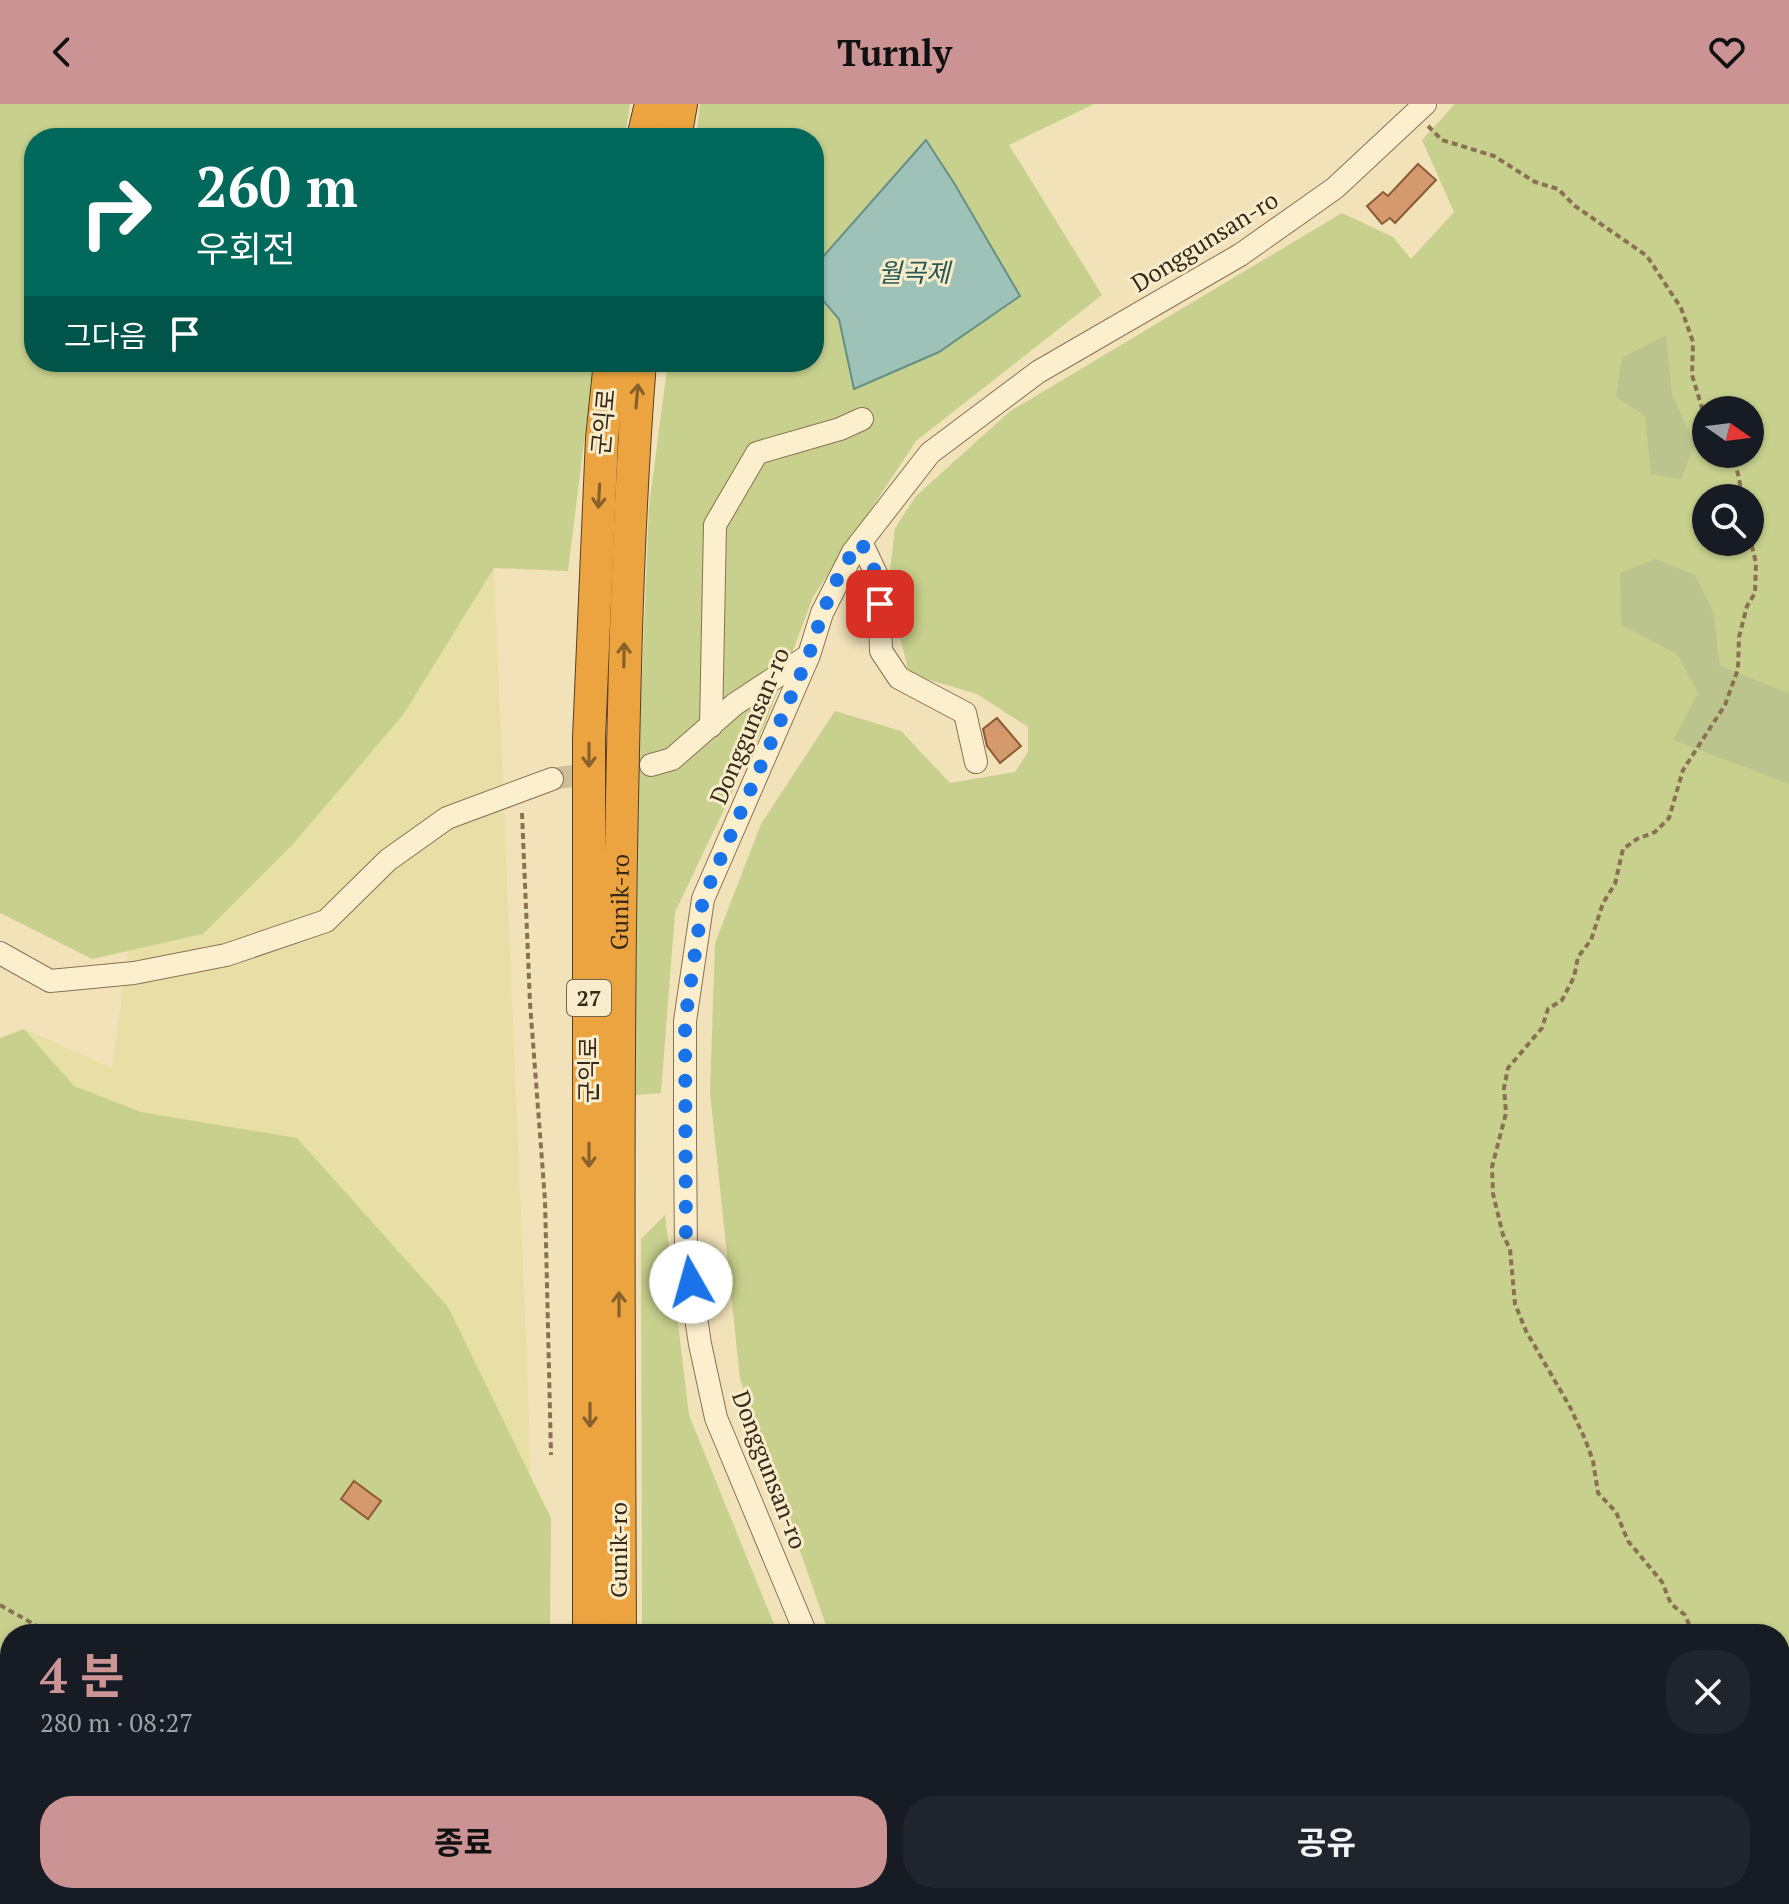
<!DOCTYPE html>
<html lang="ko">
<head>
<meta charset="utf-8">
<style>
	:root { --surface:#171b24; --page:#20242c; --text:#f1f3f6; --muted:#9ea1a6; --accent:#cc9394 }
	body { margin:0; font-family:"PT Serif","Noto Sans KR",serif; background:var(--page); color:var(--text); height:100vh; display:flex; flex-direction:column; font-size:30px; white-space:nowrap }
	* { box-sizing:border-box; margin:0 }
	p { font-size:26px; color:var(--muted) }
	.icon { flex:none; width:44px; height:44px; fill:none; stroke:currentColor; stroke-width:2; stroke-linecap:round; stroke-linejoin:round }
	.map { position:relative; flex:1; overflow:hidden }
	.details { position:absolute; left:0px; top:1520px; width:1790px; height:280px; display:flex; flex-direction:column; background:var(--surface); border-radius:32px 32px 0 0; box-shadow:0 2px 6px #0004 }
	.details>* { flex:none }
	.guide { position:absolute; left:24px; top:24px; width:800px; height:244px; border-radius:32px; box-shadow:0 2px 6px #0004; background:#00695c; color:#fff; overflow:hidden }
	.needle { width:52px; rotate:104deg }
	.buttons { position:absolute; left:1692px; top:292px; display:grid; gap:16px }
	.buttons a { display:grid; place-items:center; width:72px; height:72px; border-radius:50%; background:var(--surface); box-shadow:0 2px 6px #0004; font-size:40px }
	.pin { position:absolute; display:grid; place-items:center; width:68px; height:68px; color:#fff; margin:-34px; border-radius:16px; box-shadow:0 4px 12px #0006 }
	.me { position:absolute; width:88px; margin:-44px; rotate:353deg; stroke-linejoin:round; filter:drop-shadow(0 0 6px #0008) }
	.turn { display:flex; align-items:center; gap:28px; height:168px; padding:0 40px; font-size:36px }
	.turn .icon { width:104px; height:104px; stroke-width:2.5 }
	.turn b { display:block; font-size:56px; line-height:68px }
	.then { display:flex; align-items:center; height:76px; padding:0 40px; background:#0003; gap:16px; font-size:30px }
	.round { display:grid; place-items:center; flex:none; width:84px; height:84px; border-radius:32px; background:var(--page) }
	.overview { display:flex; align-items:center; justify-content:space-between; height:136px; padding:0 40px }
	h1 { font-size:48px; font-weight:700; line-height:60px; color:var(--accent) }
	.button { display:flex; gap:16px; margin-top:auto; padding:16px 40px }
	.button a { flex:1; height:92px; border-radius:32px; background:var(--accent); color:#111; font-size:32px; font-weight:700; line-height:92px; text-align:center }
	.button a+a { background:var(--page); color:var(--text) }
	header { display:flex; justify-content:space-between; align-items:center; height:104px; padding:0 40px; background:var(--accent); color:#111; font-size:36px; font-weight:700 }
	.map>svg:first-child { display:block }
	.farmland { fill:#e8dfa7 }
	.green { fill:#c7d08d; fill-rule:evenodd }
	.cemetery { fill:#bcc48e }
	.water { fill:#9fc2b8; stroke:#669086; stroke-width:2 }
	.building { fill:#d4996c; stroke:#8c5a36; stroke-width:2 }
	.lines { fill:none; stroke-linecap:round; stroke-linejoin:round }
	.minor-tunnel { stroke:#cdbd9a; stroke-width:22; stroke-dasharray:22 11; stroke-linecap:butt }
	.minor-casing { stroke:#8a7153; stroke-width:24 }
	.highway-casing { stroke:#573f28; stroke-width:34 }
	.path { stroke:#8a7153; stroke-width:4; stroke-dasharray:6 4; stroke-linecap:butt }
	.minor { stroke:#fcefce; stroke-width:22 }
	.highway { stroke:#eca440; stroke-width:32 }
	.oneway { stroke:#88602b }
	.route { stroke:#1a73e8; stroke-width:14; stroke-dasharray:0 25.2 }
	.labels { text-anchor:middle; stroke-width:6; stroke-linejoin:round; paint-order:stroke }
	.shield { fill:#f9ecca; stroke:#71644e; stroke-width:2 }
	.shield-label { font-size:22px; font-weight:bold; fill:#372919 }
	.street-label { font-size:24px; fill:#372919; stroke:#f9ecca }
	.water-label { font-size:26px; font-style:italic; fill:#275957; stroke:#f9ecca }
</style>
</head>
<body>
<header><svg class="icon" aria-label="back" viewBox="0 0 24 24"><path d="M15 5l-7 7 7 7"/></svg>Turnly<svg class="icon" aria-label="heart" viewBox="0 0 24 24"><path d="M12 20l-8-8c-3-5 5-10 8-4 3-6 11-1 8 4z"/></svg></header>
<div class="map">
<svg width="1789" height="1800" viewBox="0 0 1789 1800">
	<rect width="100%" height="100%" fill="#f2e2ba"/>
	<g class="farmland">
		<polygon points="494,464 528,1283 530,1373 515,1344 297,1034 141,1008 74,982 24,925 112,964 128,847 204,830 403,611"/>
		<polygon points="718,1790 881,1790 884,1800 725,1800"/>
	</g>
	<g class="green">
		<polygon points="0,0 630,0 625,34 34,34 34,258 594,258 568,467 494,464 403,611 293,740 203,830 92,855 0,809"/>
		<polygon points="700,0 1094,0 1009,41 1102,191 916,337 813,493 766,618 675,808 661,989 635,991 639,648 649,402 668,258 814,258 814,186 839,215 854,285 939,248 926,37 814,163 814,34 696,34"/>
		<path d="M1455,0H1789V1800H977L995,1790H1780V1530H829L740,1275L710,989L715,839L761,720L835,607L901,627L950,679L1015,668L1028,648V623L977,590L909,570L888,483L895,424L916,392L1009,308L1342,109L1393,133L1411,155L1454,108L1422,36ZM1706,306H1750V350H1706ZM1706,394H1750V438H1706Z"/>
		<polygon points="24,925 74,982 141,1008 297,1034 448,1203 551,1414 550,1530 10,1530 10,1790 548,1790 548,1800 0,1800 0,934"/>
		<polygon points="665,1111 689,1311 778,1530 642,1530 641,1135"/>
		<polygon points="680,1790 718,1790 725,1800 677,1800"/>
	</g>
	<g class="cemetery">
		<polygon points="1666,231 1672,291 1695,340 1681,375 1651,370 1645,312 1616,293 1622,254"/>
		<polygon points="1656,455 1695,471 1713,507 1720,562 1789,589 1789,680 1673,636 1698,589 1677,550 1621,521 1620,469"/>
	</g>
	<polygon class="water" points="926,36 954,79 1020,192 939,248 854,285 839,215 814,186 814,163"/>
	<g class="building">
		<polygon points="1418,60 1436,76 1395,119 1390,114 1382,120 1367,102 1383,88 1388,92"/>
		<polygon points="997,614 1021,642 1000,659 987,642 983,625"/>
		<polygon points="354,1377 381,1397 368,1415 341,1395"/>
	</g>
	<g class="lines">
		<polyline class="minor-tunnel" points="552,675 651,661"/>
		<defs>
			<g id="minor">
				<polyline points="861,438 879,476 881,547 899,574 965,609 976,658"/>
				<polyline points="711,622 715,421 757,349 840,325 862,315"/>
				<polyline points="651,661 672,655 735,600 808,552"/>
				<polyline points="0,849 50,877 134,869 226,851 326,817 388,756 447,714 552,675"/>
				<polyline points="806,1530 716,1314 700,1240 686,1147 685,1034 685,917 703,795 809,551 822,509 853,448 930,349 1038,268 1240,151 1335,84 1425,0"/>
				<polyline points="323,1790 329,1800"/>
				<polyline points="916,1800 924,1790"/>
			</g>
			<g id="highway">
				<polyline points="643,34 651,0"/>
				<polyline points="675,34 681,0"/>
				<polyline points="589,1530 589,634 602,334 610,258"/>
				<path id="s1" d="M620,1530C619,1270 617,1010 621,750C624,585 627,422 640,258"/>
				<polyline points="620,1790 620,1800"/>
				<polyline points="589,1800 589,1790"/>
			</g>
		</defs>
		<use href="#minor" class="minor-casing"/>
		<use href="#highway" class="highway-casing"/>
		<g class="path">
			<polyline points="1428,22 1442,36 1494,52 1535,78 1558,85 1575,102 1647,152 1681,204 1693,238 1692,271 1706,317"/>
			<path d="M1726,350C1739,362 1740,377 1741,394"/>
			<polyline points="522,709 530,899 545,1096 551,1351"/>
			<polyline points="0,1501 51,1530"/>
			<polyline points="1693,1530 1685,1511 1671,1500 1662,1478 1628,1437 1616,1408 1598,1389 1593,1357 1585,1335 1570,1303 1526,1227 1515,1200 1510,1145 1503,1131 1493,1090 1492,1063 1506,1009 1504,984 1508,964 1542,924 1548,905 1562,896 1574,873 1578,853 1591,836 1603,799 1615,780 1623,745 1637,735 1655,728 1669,714 1683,666 1725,601 1738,565 1739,533 1747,502 1755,489 1756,459 1750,434"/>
			<polyline points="1744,1790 1748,1800"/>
		</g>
		<use href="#minor" class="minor"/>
		<use href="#highway" class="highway"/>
	</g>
	<defs><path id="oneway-shaft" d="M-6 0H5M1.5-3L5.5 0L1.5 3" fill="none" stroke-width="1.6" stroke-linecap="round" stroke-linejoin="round" transform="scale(2)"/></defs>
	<g class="oneway">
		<use href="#oneway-shaft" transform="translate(637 292) rotate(-85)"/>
		<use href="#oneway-shaft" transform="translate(599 392) rotate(93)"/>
		<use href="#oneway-shaft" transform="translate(624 551) rotate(-89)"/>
		<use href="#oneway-shaft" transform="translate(589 651) rotate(90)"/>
		<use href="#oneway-shaft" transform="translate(589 1051) rotate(90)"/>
		<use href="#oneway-shaft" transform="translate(619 1200) rotate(-90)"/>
		<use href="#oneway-shaft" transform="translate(590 1311) rotate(90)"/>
	</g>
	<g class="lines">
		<path class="route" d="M691,1178L686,1147L685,917L703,795L809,551C821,512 835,469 861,438L879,476L880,500"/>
	</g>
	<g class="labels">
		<rect class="shield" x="567" y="876" width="44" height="36" rx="6"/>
		<g class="shield-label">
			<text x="589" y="902">27</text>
		</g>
		<g class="street-label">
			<text transform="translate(1205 138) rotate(-32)" y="8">Donggunsan-ro</text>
			<text transform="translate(604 318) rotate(-85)" y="8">군익로</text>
			<text transform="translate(750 622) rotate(-67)" y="8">Donggunsan-ro</text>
			<text dy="8" stroke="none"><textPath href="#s1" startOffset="732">Gunik-ro</textPath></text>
			<text transform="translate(589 966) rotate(-90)" y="8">군익로</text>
			<text transform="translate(769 1366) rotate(69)" y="8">Donggunsan-ro</text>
			<text transform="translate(619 1446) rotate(-90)" y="8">Gunik-ro</text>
		</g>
		<g class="water-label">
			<text x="914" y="178">월곡제</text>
		</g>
	</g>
</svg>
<div class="buttons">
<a><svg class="needle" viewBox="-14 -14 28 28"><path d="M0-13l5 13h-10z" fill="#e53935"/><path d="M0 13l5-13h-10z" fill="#9ea1a6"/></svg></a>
<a><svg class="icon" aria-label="search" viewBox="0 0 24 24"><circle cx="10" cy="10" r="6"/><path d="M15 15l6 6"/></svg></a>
</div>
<div class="pin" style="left:880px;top:500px;background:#d93025"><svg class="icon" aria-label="arrive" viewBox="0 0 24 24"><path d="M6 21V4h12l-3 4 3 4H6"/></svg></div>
<svg class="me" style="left:691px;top:1178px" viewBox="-20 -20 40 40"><circle r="19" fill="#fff"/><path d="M0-13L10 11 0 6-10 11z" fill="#1a73e8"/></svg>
<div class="guide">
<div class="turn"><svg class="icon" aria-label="right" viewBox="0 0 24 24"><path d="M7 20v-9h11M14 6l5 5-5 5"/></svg><div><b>260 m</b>우회전</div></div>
<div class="then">그다음<svg class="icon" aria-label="arrive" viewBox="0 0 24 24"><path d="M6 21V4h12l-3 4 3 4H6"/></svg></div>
</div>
<section class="details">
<div class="overview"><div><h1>4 분</h1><p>280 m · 08:27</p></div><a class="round"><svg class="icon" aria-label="close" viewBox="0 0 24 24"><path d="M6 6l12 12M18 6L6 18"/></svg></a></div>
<div class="button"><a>종료</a><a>공유</a></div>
</section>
</div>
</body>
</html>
